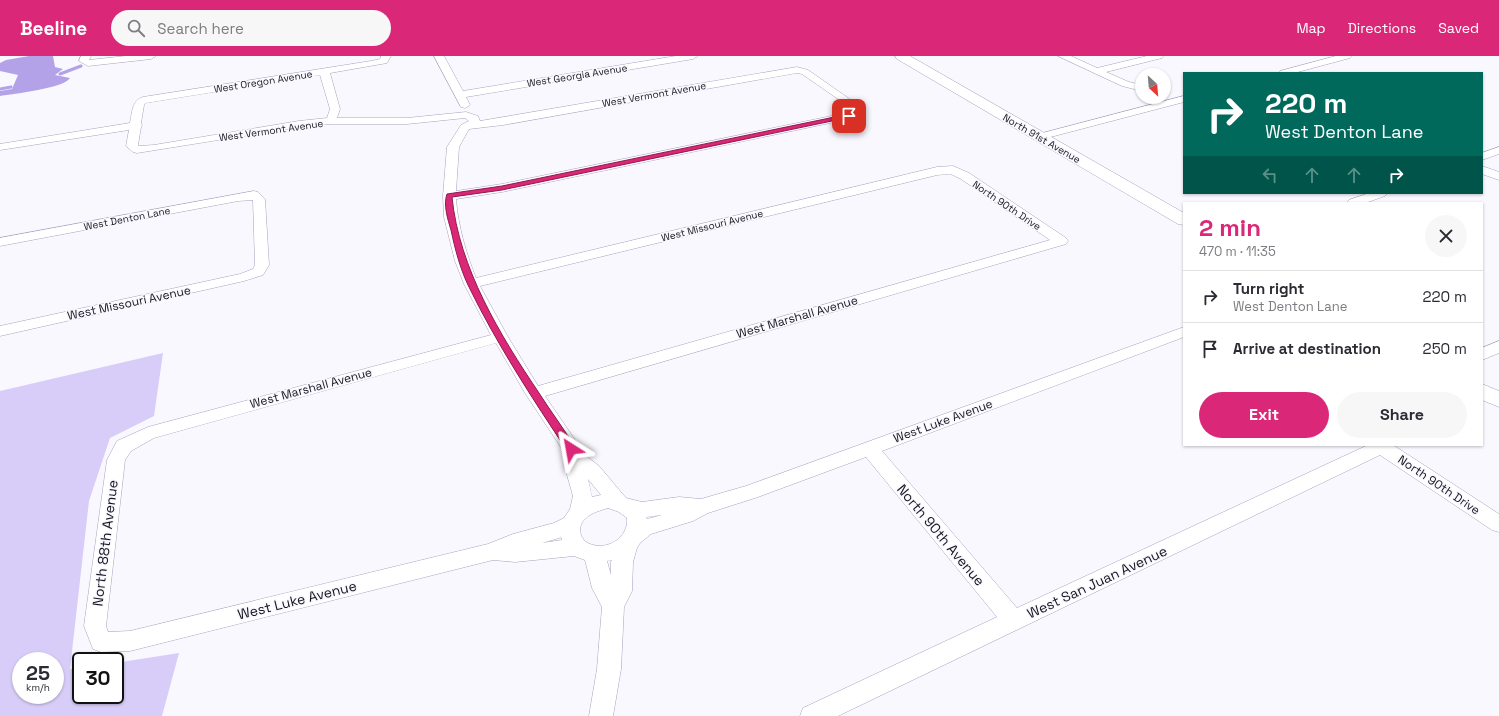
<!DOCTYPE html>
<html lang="en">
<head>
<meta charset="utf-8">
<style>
	:root { --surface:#fff; --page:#f7f7f7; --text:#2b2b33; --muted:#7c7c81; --line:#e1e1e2; --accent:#db2777 }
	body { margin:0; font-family:"Space Grotesk",sans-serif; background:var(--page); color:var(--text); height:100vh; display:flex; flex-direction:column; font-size:15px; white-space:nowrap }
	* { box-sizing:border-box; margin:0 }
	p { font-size:13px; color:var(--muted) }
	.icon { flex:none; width:22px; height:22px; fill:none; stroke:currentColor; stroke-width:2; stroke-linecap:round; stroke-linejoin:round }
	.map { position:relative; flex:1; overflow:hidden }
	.details { position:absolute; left:1183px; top:146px; width:300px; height:244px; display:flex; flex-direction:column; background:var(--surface); border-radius:0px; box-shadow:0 1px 3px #0004 }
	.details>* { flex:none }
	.guide { position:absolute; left:1183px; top:16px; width:300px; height:122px; border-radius:0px; box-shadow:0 1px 3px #0004; background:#00695c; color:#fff; overflow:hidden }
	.needle { width:26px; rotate:154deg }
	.tools { position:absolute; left:1135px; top:12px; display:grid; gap:8px }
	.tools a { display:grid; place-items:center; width:36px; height:36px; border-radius:50%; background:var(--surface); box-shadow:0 1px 3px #0004; font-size:20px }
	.speed { position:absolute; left:12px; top:596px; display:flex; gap:8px; font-size:20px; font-weight:700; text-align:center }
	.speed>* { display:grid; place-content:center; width:52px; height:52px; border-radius:50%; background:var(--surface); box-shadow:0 1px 3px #0004; line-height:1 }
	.speed small { font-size:10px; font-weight:400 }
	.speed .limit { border:2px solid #111; border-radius:6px; background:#fff; color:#111 }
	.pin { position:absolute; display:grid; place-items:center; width:34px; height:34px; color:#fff; margin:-17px; border-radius:8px; box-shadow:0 2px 6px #0006 }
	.me { position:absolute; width:44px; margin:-22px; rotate:326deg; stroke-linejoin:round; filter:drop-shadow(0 0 3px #0008) }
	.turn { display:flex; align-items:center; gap:14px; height:84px; padding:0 16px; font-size:18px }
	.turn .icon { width:52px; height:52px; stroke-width:2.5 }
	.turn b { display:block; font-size:28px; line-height:34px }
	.lanes { display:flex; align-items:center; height:38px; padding:0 16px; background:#0003; justify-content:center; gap:20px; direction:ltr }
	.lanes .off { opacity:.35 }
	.round { display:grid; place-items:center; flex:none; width:42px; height:42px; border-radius:21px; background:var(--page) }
	.overview { display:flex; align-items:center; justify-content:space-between; height:68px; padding:0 16px }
	h1 { font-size:24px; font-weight:600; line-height:30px; color:var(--accent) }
	.button { display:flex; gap:8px; margin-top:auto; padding:8px 16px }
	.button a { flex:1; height:46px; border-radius:24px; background:var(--accent); color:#fff; font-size:16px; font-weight:600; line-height:46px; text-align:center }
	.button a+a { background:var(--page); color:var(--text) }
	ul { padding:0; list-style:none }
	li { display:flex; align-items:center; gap:12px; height:52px; padding:0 16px; border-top:1px solid var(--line) }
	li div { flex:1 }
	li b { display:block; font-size:15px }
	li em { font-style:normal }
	header { display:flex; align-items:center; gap:24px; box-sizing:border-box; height:56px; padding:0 20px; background:var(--accent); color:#fff }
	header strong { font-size:19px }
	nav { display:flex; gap:22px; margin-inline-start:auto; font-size:14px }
	.search { width:280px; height:36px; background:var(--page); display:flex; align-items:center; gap:10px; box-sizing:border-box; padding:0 14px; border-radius:22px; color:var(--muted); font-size:15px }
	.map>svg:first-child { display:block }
	.green { fill:#d7cdf8; fill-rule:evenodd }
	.water { fill:#b4a2e8 }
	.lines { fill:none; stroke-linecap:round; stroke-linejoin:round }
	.stream { stroke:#b4a2e8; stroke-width:3 }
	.minor-casing { stroke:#a8a1bf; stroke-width:1 }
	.secondary-casing { stroke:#a8a1bf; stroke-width:1 }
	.minor { fill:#fff; fill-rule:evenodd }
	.secondary { fill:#fff; fill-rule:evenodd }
	.route { fill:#db2777; stroke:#8e194d }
	.labels { text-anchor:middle; stroke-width:3; stroke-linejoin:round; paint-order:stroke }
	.far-street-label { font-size:10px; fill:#16141e; stroke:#faf8ff }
	.street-label { font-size:12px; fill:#16141e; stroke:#faf8ff }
	.near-street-label { font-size:14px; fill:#16141e; stroke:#faf8ff }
</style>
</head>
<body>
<header>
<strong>Beeline</strong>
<div class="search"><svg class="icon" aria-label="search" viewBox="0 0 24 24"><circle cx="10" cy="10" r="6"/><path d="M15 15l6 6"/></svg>Search here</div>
<nav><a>Map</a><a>Directions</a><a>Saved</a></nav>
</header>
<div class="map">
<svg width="1499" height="660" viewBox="0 0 1499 660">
	<rect width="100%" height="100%" fill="#faf8ff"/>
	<path class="green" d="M163,297L154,360L110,382L89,445L70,613L81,612V639H115V607L179,597L162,660H0V335ZM21,605H55V639H21Z"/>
	<path class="water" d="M29,0H53L55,11L63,13L55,19L70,22C65,32 13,38 0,40V35L12,33L18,19L0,15V7L6,4Z"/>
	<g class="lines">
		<g class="stream">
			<polyline points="60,18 81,10"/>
			<polyline points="0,33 11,31"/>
		</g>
		<defs>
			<g id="minor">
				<polygon points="81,0 91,0 89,4 126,0 156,0 151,3 88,10 79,5"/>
				<path d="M381,0H391L387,7L330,17L340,53L337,62H407L466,56L478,60L480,65L797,11L808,14L861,51L862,56L861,58L849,63L502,136L456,143C458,170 466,197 476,222L937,111L953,110L969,117L1066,182L1068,185L1066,188L545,340L586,400L599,410L626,442L642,446L679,441L701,443L746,430L1184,271V281L882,395L1017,552L1368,389H1393L1499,458V476L1492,474L1380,399L838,660H800L803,652L997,561L866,401L758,441L708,457L693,465L651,478L640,487L637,492L633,506L632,535L624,551L621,613L613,660H589L597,613L602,551L592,532L585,504L574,500L515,506L493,504L130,595L101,596L93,593L84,570L107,404L117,385L148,371L491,279L464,228L455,205L444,161L443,140L447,91L461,69L469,65L465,62L407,68H331L299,71L137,97L133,96L126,90L129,74L0,94V88L130,67C132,57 132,44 143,41L371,5L380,3ZM797,17L802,18L851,52V55L846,57L502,128L456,135L459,91L469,73L503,69ZM320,19L330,53L327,62L299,65L154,89L139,90L138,89L141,71L142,69L141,67L144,49L146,47ZM951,118L961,123L1050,184L538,330L508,281L480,230L937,119ZM496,287L525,337L570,405L567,419L573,440L570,453L564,462L554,467L513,478L488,488L130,575L108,576L106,570L125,404L131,395L154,382ZM588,423L601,439L592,441ZM608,452L619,456L627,462C629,481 608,495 590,488C579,484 577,470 585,463C592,456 600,455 608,452ZM662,459L647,463L646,461ZM561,481L562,484L542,487L559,482ZM612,504L611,506V519L607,505Z"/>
				<polygon points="434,0 444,0 463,35 676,0 698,0 693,3 466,41 470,49 465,52 461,51"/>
				<polygon points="1058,0 1071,0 1097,12 1147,0 1164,0 1162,2 1106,16 1129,26 1142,29 1142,35 1122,30"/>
				<polygon points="1336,0 1352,0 1350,2 1294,17 1278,17 1280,15"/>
				<polygon points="1184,40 1184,46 1039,84 1033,81 1035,79"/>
				<polygon points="1499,91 1499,98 1482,104 1482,97"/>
				<polygon points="1482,110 1499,116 1499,124 1482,118"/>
				<polygon points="254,135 258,136 265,143 269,209 263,219 244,225 0,280 0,270 240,218 253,213 255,209 253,144 238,145 0,190 0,182"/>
				<polygon points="1369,137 1387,137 1385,140 1365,147 1347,147 1349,144"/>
				<polygon points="1499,285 1499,297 1482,304 1482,292"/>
			</g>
			<g id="secondary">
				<polygon points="895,0 910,0 1184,157 1184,169 1178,168 897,3"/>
				<polygon points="1482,328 1499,335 1499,351 1482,344"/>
			</g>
		</defs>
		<use href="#minor" class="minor-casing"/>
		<use href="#secondary" class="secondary-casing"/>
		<use href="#minor" class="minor"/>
		<use href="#secondary" class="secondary"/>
	</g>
	<path class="route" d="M849,58L851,59V61L502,134L452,141C459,212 500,279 539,337C551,356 565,374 576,393L571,397L568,396C532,342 496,287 468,229C460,212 455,193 451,174C448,164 443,149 447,138L502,130Z"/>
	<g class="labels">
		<g class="far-street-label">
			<text transform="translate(577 19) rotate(-9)" y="4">West Georgia Avenue</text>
			<text transform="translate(263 25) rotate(-9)" y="4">West Oregon Avenue</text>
			<text transform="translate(654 38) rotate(-10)" y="4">West Vermont Avenue</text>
			<text transform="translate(271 74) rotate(-8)" y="4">West Vermont Avenue</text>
			<text transform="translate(1042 82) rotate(30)" y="4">North 91st Avenue</text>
			<text transform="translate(1007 149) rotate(34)" y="4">North 90th Drive</text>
			<text transform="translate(127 162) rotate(-11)" y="4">West Denton Lane</text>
			<text transform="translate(712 169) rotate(-14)" y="4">West Missouri Avenue</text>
		</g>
		<g class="street-label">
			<text transform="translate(129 247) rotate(-12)" y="4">West Missouri Avenue</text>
			<text transform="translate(797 261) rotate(-16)" y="4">West Marshall Avenue</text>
			<text transform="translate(311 332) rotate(-15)" y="4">West Marshall Avenue</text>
			<text transform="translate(943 365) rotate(-20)" y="4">West Luke Avenue</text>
			<text transform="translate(1439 429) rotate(34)" y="4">North 90th Drive</text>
		</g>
		<g class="near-street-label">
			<text transform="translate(941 479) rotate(50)" y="5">North 90th Avenue</text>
			<text transform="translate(105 487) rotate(-83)" y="5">North 88th Avenue</text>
			<text transform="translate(1097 526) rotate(-25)" y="5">West San Juan Avenue</text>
			<text transform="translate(297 544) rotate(-14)" y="5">West Luke Avenue</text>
		</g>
	</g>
</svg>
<div class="tools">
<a><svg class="needle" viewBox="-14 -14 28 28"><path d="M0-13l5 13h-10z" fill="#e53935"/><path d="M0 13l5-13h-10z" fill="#7c7c81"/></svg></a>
</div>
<div class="speed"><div>25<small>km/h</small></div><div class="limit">30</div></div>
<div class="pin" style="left:849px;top:60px;background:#d93025"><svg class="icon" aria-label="arrive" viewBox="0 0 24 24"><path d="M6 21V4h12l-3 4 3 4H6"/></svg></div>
<svg class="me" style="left:571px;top:393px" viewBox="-20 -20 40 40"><path d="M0-17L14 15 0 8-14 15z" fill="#db2777" stroke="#fff" stroke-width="4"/></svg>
<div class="guide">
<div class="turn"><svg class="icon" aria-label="right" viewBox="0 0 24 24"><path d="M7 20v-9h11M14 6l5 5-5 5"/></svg><div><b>220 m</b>West Denton Lane</div></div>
<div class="lanes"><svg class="icon off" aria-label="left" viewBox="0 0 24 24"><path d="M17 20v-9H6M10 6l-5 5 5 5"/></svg><svg class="icon off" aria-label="ahead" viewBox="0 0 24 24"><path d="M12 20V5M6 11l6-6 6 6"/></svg><svg class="icon off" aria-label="ahead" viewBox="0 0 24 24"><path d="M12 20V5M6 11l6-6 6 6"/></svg><svg class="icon" aria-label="right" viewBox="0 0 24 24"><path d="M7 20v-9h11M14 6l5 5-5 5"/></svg></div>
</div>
<section class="details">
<div class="overview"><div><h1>2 min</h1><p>470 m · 11:35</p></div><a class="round"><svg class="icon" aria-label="close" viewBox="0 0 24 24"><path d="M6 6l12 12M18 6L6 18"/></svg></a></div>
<ul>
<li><svg class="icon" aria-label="right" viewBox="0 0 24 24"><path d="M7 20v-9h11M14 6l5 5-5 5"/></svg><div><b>Turn right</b><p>West Denton Lane</p></div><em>220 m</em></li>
<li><svg class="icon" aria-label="arrive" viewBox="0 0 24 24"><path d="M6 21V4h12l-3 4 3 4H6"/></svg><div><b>Arrive at destination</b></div><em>250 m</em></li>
</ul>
<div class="button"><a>Exit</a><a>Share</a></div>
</section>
</div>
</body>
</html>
